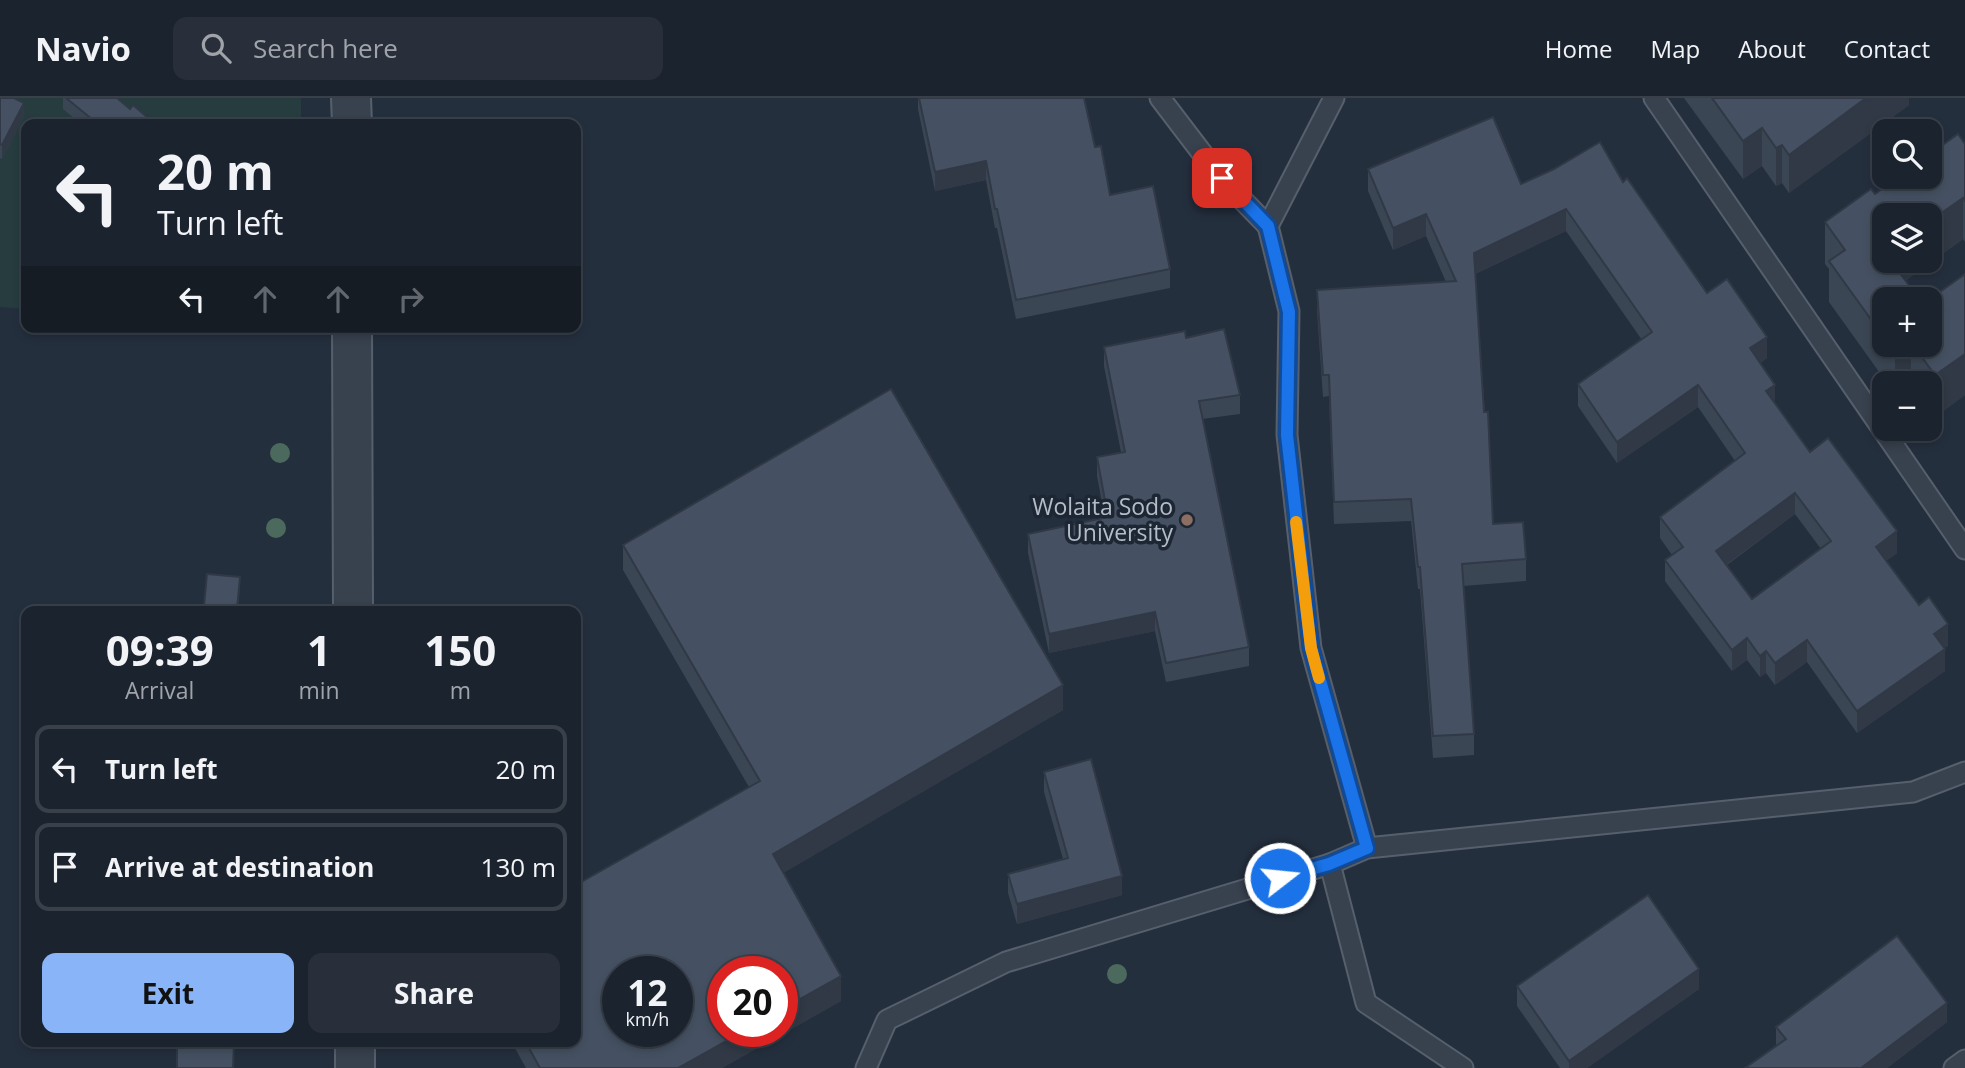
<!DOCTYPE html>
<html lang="en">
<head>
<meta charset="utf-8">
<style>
	:root { --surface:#1b232e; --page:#282f3a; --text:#f1f3f6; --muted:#a0a4aa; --line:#39404a; --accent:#8ab4f8 }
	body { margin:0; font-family:"Open Sans",sans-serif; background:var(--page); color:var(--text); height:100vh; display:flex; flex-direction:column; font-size:26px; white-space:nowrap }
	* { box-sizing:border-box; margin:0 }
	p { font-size:23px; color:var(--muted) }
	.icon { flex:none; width:38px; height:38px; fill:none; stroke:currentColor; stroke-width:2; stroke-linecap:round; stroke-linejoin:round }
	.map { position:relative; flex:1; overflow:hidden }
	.sheet { position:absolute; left:21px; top:508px; width:560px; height:441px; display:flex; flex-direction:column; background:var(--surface); border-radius:14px; box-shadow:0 4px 10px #0003,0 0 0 2px var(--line) }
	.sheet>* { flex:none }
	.top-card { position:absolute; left:21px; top:21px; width:560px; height:214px; border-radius:14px; box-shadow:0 4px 10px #0003,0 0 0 2px var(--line); background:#1b232e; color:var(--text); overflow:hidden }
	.tools { position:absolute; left:1872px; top:21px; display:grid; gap:14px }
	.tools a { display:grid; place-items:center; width:70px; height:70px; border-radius:14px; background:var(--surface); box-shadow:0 4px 10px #0003,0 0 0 2px var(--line); font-size:35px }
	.speed { position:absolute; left:602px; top:858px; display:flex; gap:14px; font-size:35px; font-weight:700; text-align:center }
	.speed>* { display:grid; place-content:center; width:91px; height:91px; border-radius:50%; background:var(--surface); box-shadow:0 4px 10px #0003,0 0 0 2px var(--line); line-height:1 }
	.speed small { font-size:18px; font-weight:400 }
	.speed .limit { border:10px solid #d22; background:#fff; color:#111 }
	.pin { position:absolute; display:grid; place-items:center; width:60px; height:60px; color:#fff; margin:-30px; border-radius:14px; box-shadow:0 4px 10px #0006 }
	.me { position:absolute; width:77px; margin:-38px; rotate:74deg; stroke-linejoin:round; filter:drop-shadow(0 0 5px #0008) }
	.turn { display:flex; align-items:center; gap:24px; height:147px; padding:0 21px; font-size:32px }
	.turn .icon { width:91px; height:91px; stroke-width:2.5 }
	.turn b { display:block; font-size:49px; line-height:60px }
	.lanes { display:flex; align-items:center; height:66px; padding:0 21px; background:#0003; justify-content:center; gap:35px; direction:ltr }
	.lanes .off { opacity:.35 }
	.eta { display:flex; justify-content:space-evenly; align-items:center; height:119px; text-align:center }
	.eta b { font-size:42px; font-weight:700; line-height:49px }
	.action { display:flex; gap:14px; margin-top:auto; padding:14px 21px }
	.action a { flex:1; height:80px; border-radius:14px; background:var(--accent); color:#111; font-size:28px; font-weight:700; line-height:80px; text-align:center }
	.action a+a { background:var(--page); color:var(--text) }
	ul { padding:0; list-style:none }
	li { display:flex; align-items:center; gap:21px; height:88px; margin:0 14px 10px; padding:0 7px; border:4px solid var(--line); border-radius:14px }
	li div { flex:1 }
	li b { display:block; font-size:26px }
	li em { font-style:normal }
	header { display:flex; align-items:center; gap:42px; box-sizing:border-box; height:98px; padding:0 35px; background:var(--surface); border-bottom:2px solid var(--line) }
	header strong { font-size:33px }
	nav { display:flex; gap:38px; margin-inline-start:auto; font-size:24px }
	.search { width:490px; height:63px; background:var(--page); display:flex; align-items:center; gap:18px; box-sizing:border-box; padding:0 24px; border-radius:14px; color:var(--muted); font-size:26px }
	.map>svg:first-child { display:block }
	.green { fill:#263c3f }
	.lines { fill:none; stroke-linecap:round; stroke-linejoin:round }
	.lane-casing { stroke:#565f6c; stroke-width:23 }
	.street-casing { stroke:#565f6c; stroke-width:42 }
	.lane { stroke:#38414e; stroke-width:19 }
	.street { stroke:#38414e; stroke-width:38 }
	.tree { fill:#4b6a5d }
	.wall { fill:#3b4654; fill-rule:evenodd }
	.shaded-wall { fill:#303945 }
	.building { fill:#455162; stroke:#303945; stroke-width:2; fill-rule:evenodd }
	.route-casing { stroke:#114b97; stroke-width:18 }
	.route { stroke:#1a73e8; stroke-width:12 }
	.slow { stroke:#f59e0b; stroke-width:12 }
	.education-dot { fill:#8d6e63; stroke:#1d2633; stroke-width:2.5 }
	.labels { text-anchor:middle; stroke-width:7; stroke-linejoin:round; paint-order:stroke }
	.poi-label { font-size:23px; fill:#b4bcc9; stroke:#1d2633; text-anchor:end }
</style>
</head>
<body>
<header>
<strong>Navio</strong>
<div class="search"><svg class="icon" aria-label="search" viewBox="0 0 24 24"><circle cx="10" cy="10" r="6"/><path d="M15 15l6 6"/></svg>Search here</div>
<nav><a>Home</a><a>Map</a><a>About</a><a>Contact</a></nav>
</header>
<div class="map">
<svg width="1965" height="970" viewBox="0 0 1965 970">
	<rect width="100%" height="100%" fill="#242f3e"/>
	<polygon class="green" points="0,0 301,0 301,26 26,26 26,211 0,209"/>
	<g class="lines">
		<defs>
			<g id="lane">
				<polyline points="1160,0 1221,80 1268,128"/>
				<polyline points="1334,0 1268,128 1289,213 1287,337 1311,550 1367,750"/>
				<polyline points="1654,0 1965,451"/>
				<polyline points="1330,766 1366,905 1463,970"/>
				<polyline points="866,970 887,922 1006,864 1330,766 1367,750 1913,694 1965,674"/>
				<polyline points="1954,970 1965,962"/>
			</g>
			<g id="street">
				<polyline points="351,0 352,26"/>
				<polyline points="352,229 353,513"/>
				<polyline points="355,943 355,970"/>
			</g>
		</defs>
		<use href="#lane" class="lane-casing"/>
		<use href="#street" class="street-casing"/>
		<use href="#lane" class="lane"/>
		<use href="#street" class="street"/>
	</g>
	<g class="tree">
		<circle cx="280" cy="355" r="10"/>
		<circle cx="276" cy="430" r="10"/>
		<circle cx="1117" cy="876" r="10"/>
	</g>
	<g class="wall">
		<polygon points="0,0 24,19 2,61 0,60"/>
		<polygon points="63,0 117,0 130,11 155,26 81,26 63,11"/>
		<polygon points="918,0 1084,0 1095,49 1110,97 1170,171 1170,190 1016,221 997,130 995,130 986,82 935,93 918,11"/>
		<polygon points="1684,0 1909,0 1909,7 1789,95 1782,85 1776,88 1762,68 1743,81"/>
		<polygon points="1965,46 1965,144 1963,141 1905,183 1885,201 1885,247 1930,247 1965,176 1965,297 1935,319 1930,312 1930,285 1887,285 1829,204 1829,171 1825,166 1825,124"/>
		<path d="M1368,71L1521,86L1623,84L1707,195L1767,260L1760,265L1775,306L1810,354L1897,455L1886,463L1948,548L1944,550L1945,573L1857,635L1807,564L1775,587L1766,575L1760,579L1747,562L1732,573L1665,483V462L1672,457L1660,440V419L1735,363L1698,309L1617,365L1578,308V286L1642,242L1566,133L1475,176L1493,426L1526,461V483L1463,488L1474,636V657L1433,660L1420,491H1418L1411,423L1334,426L1329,298L1323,299L1317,213V192L1446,184L1426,138L1393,152L1368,93ZM1795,416L1821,451L1752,501L1727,467Z"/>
		<polygon points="1186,240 1240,297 1240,316 1202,321 1249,549 1249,568 1166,584 1155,533 1049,555 1028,455 1028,436 1105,420 1097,378 1097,359 1121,354 1104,268 1104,249"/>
		<polygon points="623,447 1063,612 783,775 841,903 722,970 526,970 511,943 576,943 749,689 623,472"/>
		<polygon points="240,486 238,513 204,513 204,508"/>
		<polygon points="1044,674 1122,797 1017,826 1008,795 1008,776 1063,761 1044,694"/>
		<polygon points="1517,888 1699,891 1587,970 1560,970 1517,908"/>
		<polygon points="1947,924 1887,970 1745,970 1776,948 1776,929"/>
	</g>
	<g class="shaded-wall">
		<polygon points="1866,0 1909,0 1909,7 1789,95 1789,57"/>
		<polygon points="24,5 24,19 2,61 2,47"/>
		<polygon points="1762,30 1762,68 1743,81 1743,43"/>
		<polygon points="1782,47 1782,85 1776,88 1776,50"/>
		<polygon points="986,63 986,82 935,93 935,74"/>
		<polygon points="1963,100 1963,141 1886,197 1886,163 1930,163 1930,123"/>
		<polygon points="1566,111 1566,133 1474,176 1474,155"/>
		<polygon points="1426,116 1426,138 1393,152 1393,130"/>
		<polygon points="1767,239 1767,260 1750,272 1750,250"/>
		<polygon points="1907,247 1911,247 1911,285 1895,285 1895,255"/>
		<polygon points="1965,256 1965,297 1935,319 1935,277"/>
		<polygon points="1698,287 1698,309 1617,365 1617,344"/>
		<polygon points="1775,287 1775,308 1766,293"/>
		<polygon points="1795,395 1795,416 1716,474 1716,453"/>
		<polygon points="1897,433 1897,455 1876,470 1876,449"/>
		<polygon points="1155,514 1155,533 1049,555 1049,536"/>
		<polygon points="1948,526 1948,548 1934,557 1934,536"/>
		<polygon points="1747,540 1747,562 1732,573 1732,552"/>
		<polygon points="1807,542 1807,564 1775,587 1775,565"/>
		<polygon points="1945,551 1945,573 1857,635 1857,613"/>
		<polygon points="1766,553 1766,575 1760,579 1760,558"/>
		<polygon points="1063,587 1063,612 773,781 773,756"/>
		<polygon points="1122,778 1122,797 1017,826 1017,806"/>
		<polygon points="1699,871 1699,891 1587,970 1569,970 1569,963"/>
		<polygon points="841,878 841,903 722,970 678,970 744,933 782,933 782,911"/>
		<polygon points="1947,905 1947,924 1887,970 1861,970"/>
	</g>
	<g class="building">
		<polygon points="0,0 14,0 24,5 2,47 0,46"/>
		<polygon points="66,0 117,0 130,11 133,7 155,26 98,26"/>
		<polygon points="919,0 1084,0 1095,49 1101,48 1110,97 1153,88 1170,171 1016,202 997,111 995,111 986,63 935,74"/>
		<polygon points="1712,0 1866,0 1789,57 1782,47 1776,50 1762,30 1743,43"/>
		<path d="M1493,19L1521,86L1554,71L1600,44L1623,84L1627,80L1707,195L1727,181L1767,239L1750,250L1775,287L1766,293L1810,354L1828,340L1897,433L1876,449L1919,507L1929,499L1948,526L1934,536L1945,551L1857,613L1807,542L1775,565L1766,553L1760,558L1747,540L1732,552L1665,462L1683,449L1660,419L1745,355L1698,287L1617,344L1578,286L1652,234L1566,111L1474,155L1484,314H1488L1493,426L1523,424L1526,461L1462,466L1474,636L1433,638L1420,469H1418L1411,401L1334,404L1329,277H1323L1317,192L1456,183L1426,116L1393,130L1368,71ZM1795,395L1831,443L1752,501L1716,453Z"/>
		<polygon points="1958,36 1965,46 1965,103 1963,100 1930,123 1930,117 1885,117 1885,163 1891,163 1919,201 1885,201 1885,241 1829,163 1845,152 1825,124 1871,91 1875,96 1899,79 1930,79 1930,56"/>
		<polygon points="1965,176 1965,256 1935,277 1913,247 1930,247 1930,201"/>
		<polygon points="1224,231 1240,297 1199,303 1249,549 1166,565 1155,514 1049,536 1028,436 1108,419 1097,359 1125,354 1104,249 1185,233 1186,240"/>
		<polygon points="1889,247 1907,247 1895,255"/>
		<path d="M891,291L1063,587L773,756L841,878L782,911V873H723V933H744L678,970H540L525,943H576V787L760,683L623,447ZM618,873H677V933H618Z"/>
		<polygon points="207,476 240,479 237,511 204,508"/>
		<polygon points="1091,661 1122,778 1017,806 1008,776 1068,760 1044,674"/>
		<polygon points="1648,797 1699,871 1569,963 1517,888"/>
		<polygon points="1897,838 1947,905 1861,970 1745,970 1786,941 1776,929"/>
		<polygon points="177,943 234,943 233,970 177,970"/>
	</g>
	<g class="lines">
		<defs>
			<polyline id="route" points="1222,80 1268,128 1289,214 1287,337 1311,550 1367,750 1329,766 1280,780"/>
		</defs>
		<use href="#route" class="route-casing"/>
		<use href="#route" class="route"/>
		<polyline class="slow" points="1296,424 1311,550 1319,580"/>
	</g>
	<circle class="education-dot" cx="1187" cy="422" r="7"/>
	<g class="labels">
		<g class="poi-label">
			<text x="1173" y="417">Wolaita Sodo<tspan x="1173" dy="26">University</tspan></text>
		</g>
	</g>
</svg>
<div class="tools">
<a><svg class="icon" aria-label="search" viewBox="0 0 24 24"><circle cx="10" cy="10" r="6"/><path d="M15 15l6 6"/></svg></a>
<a><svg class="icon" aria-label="layers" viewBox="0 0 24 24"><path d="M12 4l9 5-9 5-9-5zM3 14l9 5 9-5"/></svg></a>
<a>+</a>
<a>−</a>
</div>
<div class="speed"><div>12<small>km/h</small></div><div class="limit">20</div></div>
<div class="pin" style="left:1222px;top:80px;background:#d93025"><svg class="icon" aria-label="arrive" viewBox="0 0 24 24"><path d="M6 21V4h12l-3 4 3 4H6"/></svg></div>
<svg class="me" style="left:1280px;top:780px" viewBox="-20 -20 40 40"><circle r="17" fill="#1a73e8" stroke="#fff" stroke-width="3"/><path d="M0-11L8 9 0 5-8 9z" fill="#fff"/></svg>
<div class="top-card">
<div class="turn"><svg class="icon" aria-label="left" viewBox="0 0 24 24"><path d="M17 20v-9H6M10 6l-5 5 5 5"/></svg><div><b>20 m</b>Turn left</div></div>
<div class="lanes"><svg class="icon" aria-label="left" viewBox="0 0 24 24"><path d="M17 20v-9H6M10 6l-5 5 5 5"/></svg><svg class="icon off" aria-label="ahead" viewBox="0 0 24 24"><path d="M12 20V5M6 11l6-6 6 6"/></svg><svg class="icon off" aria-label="ahead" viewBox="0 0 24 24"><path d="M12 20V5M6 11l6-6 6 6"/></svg><svg class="icon off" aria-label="right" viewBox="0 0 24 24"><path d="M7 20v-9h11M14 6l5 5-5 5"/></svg></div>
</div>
<section class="sheet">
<div class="eta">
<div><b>09:39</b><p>Arrival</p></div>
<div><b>1</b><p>min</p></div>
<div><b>150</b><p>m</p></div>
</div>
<ul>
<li><svg class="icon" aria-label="left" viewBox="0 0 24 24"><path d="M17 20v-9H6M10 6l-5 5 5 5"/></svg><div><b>Turn left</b></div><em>20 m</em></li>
<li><svg class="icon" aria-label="arrive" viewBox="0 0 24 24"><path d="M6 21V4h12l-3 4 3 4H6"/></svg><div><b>Arrive at destination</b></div><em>130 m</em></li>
</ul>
<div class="action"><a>Exit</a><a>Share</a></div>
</section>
</div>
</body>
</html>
